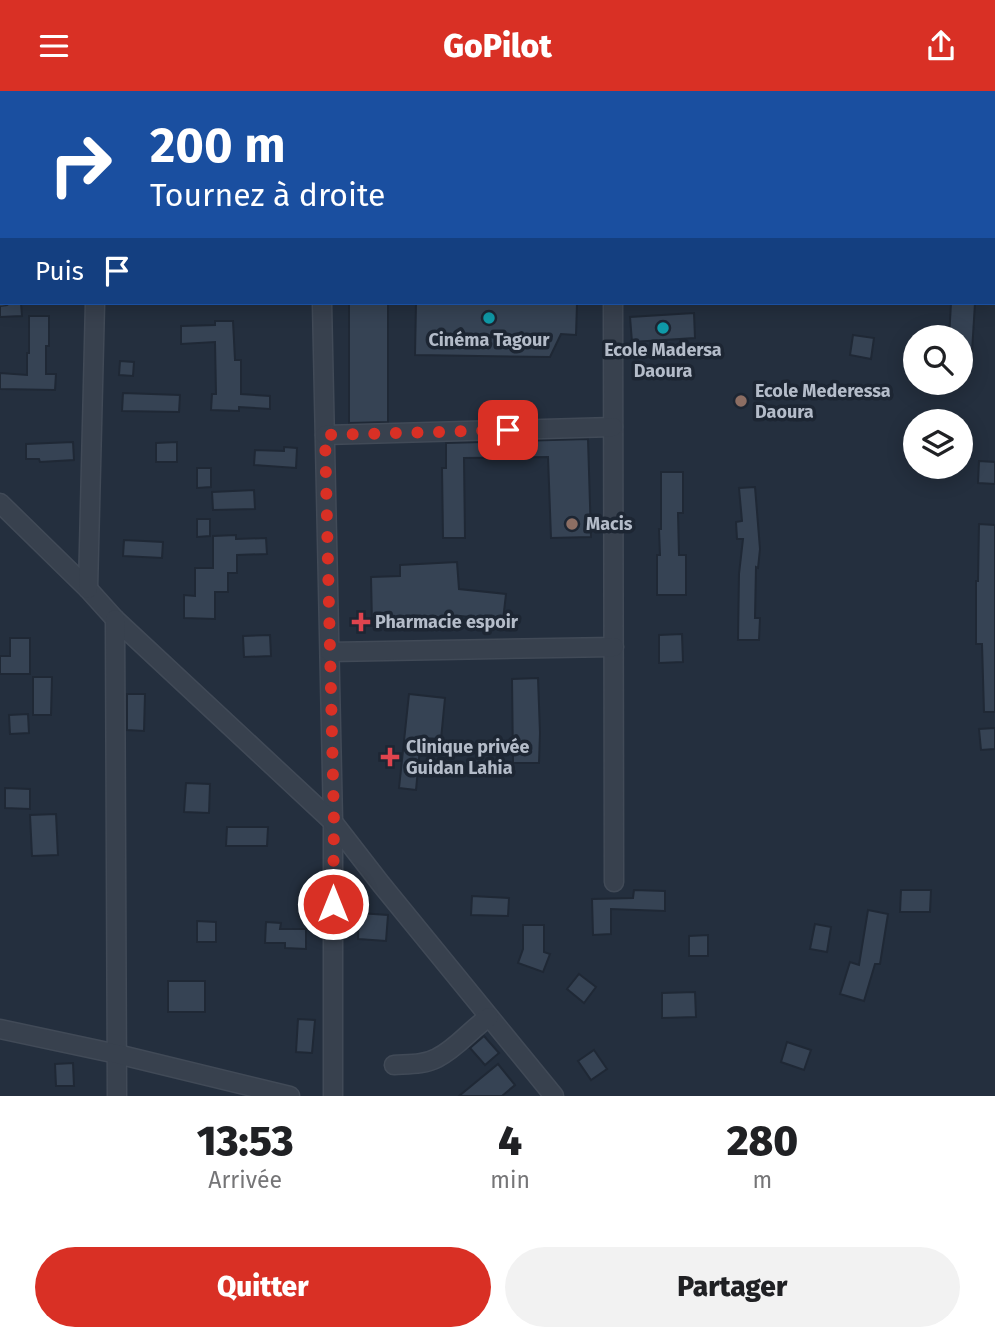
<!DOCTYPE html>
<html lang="fr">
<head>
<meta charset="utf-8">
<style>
	:root { --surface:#fff; --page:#f2f2f2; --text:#202124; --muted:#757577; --accent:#d93025 }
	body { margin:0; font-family:"Fira Sans",sans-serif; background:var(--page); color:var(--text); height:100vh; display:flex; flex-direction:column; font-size:26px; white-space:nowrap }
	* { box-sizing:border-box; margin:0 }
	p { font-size:23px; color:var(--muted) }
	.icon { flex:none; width:38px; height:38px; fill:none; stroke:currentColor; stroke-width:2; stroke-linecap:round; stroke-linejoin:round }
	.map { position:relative; height:1005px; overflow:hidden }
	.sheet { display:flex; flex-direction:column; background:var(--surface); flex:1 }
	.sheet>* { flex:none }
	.top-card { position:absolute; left:0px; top:0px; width:996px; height:214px; box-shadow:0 4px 18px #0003; background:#1a4fa0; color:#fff; overflow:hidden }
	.buttons { position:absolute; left:903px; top:234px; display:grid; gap:14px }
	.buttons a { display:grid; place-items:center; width:70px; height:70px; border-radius:50%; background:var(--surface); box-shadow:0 4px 18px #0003; font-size:35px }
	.pin { position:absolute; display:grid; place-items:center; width:60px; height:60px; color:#fff; margin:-30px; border-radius:14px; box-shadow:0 4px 10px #0006 }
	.me { position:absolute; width:77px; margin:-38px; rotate:0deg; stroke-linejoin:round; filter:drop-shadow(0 0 5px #0008) }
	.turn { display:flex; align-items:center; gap:24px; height:147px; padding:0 35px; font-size:32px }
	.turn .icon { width:91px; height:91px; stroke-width:2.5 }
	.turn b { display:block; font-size:49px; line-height:60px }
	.then { display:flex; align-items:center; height:66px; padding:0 35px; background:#0003; gap:14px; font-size:26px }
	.eta { display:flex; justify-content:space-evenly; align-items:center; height:119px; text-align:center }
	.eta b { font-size:42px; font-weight:800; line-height:49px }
	.cta { display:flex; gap:14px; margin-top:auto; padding:14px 35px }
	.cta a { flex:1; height:80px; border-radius:42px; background:var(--accent); color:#fff; font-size:28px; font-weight:800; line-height:80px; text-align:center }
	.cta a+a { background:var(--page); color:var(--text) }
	header { display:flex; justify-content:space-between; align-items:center; height:91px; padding:0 35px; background:var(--accent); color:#fff; font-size:32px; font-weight:800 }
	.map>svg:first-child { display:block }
	.building { fill:#364354; stroke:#1f2835; stroke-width:2 }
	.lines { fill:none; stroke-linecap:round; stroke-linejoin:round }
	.minor-casing { stroke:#414a57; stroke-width:21 }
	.major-casing { stroke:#414a57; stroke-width:24 }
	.minor { stroke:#38414e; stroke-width:18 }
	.major { stroke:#56606e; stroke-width:21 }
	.route { stroke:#d93025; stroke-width:12; stroke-dasharray:0 21.6 }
	.culture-dot { fill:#0f9aa8; stroke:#1d2633; stroke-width:2.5 }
	.education-dot { fill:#8d6e63; stroke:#1d2633; stroke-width:2.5 }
	.health-dot { fill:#e0444e; stroke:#1d2633; stroke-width:2.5 }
	.labels { text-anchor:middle; stroke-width:7; stroke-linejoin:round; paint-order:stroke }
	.poi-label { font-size:18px; font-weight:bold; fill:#b4bcc9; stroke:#1d2633; text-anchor:start }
</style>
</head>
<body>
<header><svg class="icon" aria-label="menu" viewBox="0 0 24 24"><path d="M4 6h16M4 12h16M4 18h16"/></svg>GoPilot<svg class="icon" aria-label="share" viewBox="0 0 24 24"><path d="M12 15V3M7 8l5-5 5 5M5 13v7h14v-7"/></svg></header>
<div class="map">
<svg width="995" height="1005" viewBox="0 0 995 1005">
	<rect width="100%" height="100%" fill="#242f3e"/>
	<g class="building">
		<polygon points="10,212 21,212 22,225 0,226 0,215 7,214"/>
		<polygon points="349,212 388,212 388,331 349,332"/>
		<polygon points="416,212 561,212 577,213 576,244 561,243 550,266 415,264"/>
		<polygon points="951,212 975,212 971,277 961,277 961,247 949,247"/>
		<polygon points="694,222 695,247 632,251 630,226"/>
		<polygon points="29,225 49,225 49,255 46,255 46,283 56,283 55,299 0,298 0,282 27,284 27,262 29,262"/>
		<polygon points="215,230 233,230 235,269 241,269 241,303 270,305 270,318 239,316 239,320 211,319 212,303 216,303 215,251 181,253 181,235 215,234"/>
		<polygon points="853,244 874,247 871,268 850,264"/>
		<polygon points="120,270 134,271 133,285 119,284"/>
		<polygon points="123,302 180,304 179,321 122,320"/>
		<polygon points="588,348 591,446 551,447 548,366 464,367 465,447 443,447 442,377 446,377 446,352"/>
		<polygon points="73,351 74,369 40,371 39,368 26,368 26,353"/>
		<polygon points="177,351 177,371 156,371 156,352"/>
		<polygon points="284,356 297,357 296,377 254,374 255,359 284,360"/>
		<polygon points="979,370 995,371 995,393 978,392"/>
		<polygon points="197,377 211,377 211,396 197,397"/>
		<polygon points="661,381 683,381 683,422 678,422 679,464 686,464 686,504 657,504 657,464 660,464 659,438 661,438"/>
		<polygon points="755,396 760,458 758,477 756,476 755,527 760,527 759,549 738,549 739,483 743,448 737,448 736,431 742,430 739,397"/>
		<polygon points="254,399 255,418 213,419 212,401"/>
		<polygon points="197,428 210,428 210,445 197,446"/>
		<polygon points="979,433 995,434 995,621 984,621 982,553 976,553 976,490 978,490"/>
		<polygon points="236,444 236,448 266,447 267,463 237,464 237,482 228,482 228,501 215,501 215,528 184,527 184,504 195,505 195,477 213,477 213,445"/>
		<polygon points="124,449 163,451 162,467 123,465"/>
		<polygon points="457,471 459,498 506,503 503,529 461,525 461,528 397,528 397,533 372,533 371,486 400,485 400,474"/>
		<polygon points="682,543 683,571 659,572 659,544"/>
		<polygon points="270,544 271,565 244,566 243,545"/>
		<polygon points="10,547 30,547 30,583 0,583 0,565 10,565"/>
		<polygon points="33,586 52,586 51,624 33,624"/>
		<polygon points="538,587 540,642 539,672 513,672 512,588"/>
		<polygon points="127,603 145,603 144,640 127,639"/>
		<polygon points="409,603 445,607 441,648 421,647 416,699 399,697"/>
		<polygon points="28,623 29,642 10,643 9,624"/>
		<polygon points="995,637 995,658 981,659 979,638"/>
		<polygon points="186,692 210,693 209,722 184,721"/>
		<polygon points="5,697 30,698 30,718 5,717"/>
		<polygon points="56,723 58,764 32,765 30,724"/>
		<polygon points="227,736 268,736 267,755 226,755"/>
		<polygon points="634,799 665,800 665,820 611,818 611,843 593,844 592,808 633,807"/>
		<polygon points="901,799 931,799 930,821 900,821"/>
		<polygon points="472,805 509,807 508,825 471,824"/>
		<polygon points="868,819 888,823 880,873 875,873 864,910 840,903 850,871 859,874"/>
		<polygon points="359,822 388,824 386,850 358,848"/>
		<polygon points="197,830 216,831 216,851 197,851"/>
		<polygon points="266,831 281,832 280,838 306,838 306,858 285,857 285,852 265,852"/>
		<polygon points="815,833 831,836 827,861 810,858"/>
		<polygon points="523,834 544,834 544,861 550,863 543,881 518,872 523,858"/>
		<polygon points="708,844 708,865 689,865 689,845"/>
		<polygon points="579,883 596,896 584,912 567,898"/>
		<rect x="168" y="890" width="37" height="31"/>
		<polygon points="695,901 696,926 662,927 662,902"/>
		<polygon points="298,928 315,929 312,962 296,961"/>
		<polygon points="484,945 499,962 485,974 470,957"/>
		<polygon points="787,951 811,959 804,979 781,971"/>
		<polygon points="594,959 607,978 591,989 578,970"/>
		<polygon points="73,972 74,995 56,995 55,973"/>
		<polygon points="498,973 515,994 502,1005 459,1005"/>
	</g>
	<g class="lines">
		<defs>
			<g id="minor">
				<polyline points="94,0 94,2"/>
				<polyline points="231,2 231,0"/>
				<polyline points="496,2 496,0"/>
				<polyline points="728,2 728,0"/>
				<polyline points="857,2 857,0"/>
				<polyline points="0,204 2,204"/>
				<polyline points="322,212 333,731 333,1005"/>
				<polyline points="613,212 614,791"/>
				<polyline points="325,344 613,336"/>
				<polyline points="0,412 88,498 115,528 333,731 381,793 554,1005"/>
				<polyline points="88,498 95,212"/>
				<polyline points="115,528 117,1005"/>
				<polyline points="330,561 614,556"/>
				<polyline points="0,938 117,963 290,1005"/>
				<path d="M394,974C408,973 424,974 437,967C457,957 471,938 489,926"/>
			</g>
			<g id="major">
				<polyline points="190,0 217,2"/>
				<polyline points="994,53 995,54"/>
			</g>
		</defs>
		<use href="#minor" class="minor-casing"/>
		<use href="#major" class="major-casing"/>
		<use href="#minor" class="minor"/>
		<use href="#major" class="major"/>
	</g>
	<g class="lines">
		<polyline class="route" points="333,813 334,731 325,344 508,339"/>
	</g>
	<g class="culture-dot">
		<circle cx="489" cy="227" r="7"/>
		<circle cx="663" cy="237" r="7"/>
	</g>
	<g class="education-dot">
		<circle cx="741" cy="310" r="7"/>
		<circle cx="572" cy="433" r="7"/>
	</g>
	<g class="health-dot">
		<path d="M357.5 520.5h7v7h7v7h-7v7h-7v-7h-7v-7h7z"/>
		<path d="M386.5 655.5h7v7h7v7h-7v7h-7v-7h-7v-7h7z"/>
	</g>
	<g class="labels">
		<g class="poi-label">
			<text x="489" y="255" text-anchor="middle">Cinéma Tagour</text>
			<text x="663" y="265" text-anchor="middle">Ecole Madersa<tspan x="663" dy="21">Daoura</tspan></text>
			<text x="755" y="306">Ecole Mederessa<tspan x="755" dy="21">Daoura</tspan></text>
			<text x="586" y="439">Macis</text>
			<text x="375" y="537">Pharmacie espoir</text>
			<text x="406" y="662">Clinique privée<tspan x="406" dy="21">Guidan Lahia</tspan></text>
		</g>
	</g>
</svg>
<div class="buttons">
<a><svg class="icon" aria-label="search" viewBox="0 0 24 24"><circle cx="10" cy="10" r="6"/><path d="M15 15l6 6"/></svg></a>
<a><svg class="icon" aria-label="layers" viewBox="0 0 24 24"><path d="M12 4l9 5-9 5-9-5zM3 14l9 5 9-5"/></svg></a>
</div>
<div class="pin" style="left:508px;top:339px;background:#d93025"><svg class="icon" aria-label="arrive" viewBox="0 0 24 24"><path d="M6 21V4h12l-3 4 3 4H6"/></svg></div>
<svg class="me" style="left:333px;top:813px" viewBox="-20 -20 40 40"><circle r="17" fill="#d93025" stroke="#fff" stroke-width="3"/><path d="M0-11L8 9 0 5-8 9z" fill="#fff"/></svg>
<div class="top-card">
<div class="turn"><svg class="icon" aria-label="right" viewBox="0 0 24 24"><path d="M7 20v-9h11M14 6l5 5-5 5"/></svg><div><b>200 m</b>Tournez à droite</div></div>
<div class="then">Puis<svg class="icon" aria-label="arrive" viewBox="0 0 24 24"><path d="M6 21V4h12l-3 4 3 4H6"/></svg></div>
</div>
</div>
<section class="sheet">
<div class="eta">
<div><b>13:53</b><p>Arrivée</p></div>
<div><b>4</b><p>min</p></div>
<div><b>280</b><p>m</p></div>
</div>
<div class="cta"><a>Quitter</a><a>Partager</a></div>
</section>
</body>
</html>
